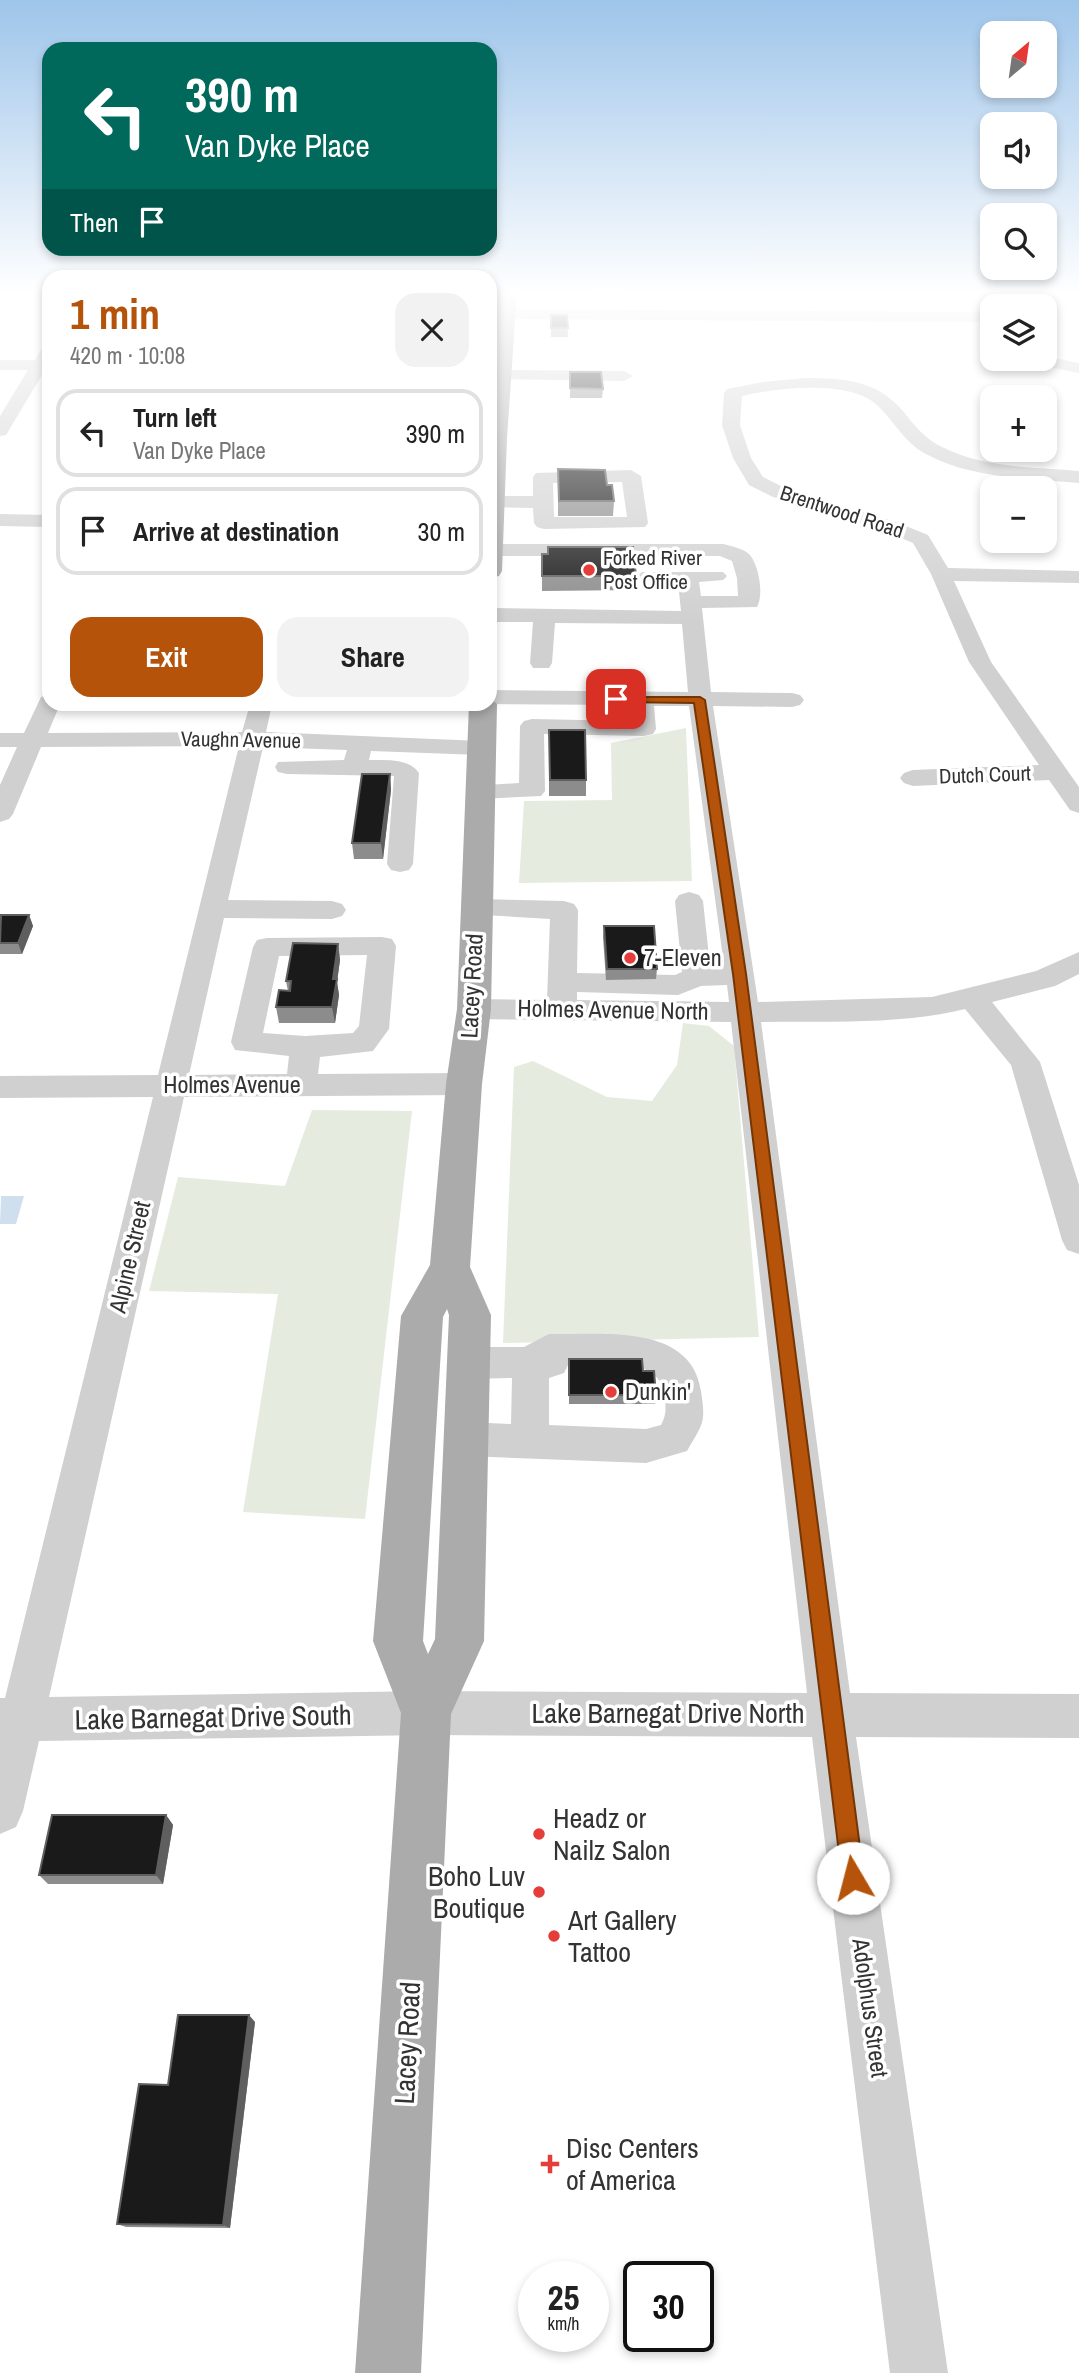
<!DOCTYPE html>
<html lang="en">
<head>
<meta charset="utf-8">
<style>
	:root { --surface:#fff; --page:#f2f2f2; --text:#222; --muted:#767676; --line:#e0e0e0; --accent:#b45309 }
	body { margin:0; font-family:"Archivo Narrow",sans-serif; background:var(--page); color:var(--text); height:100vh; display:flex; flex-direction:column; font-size:26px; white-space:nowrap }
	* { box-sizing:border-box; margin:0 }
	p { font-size:23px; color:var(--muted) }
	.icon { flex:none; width:38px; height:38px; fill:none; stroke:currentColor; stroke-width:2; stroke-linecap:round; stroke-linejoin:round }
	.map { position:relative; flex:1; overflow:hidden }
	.details { position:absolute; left:42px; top:270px; width:455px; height:441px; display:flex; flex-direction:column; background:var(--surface); border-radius:21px; box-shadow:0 4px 10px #0003 }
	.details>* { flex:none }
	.hud { position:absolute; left:42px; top:42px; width:455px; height:214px; border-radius:21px; box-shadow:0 4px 10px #0003; background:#00695c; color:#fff; overflow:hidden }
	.needle { width:46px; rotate:29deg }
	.buttons { position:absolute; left:980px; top:21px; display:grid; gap:14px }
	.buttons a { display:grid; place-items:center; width:77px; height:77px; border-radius:14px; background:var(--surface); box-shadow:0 4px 10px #0003; font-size:35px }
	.speed { position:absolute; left:518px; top:2261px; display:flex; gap:14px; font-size:35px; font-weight:700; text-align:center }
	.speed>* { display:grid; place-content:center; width:91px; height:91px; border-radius:50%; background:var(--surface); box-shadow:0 4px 10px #0003; line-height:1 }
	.speed small { font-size:18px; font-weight:400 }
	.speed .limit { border:4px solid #111; border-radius:10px; background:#fff; color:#111 }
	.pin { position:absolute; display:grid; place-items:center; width:60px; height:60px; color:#fff; margin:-30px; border-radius:14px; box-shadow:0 4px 10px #0006 }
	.me { position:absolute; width:77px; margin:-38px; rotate:352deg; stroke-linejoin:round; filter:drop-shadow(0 0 5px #0008) }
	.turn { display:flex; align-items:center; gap:24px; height:147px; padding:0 28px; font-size:32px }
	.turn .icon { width:91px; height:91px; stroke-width:2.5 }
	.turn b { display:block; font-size:49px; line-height:60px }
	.then { display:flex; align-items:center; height:66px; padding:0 28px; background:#0003; gap:14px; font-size:26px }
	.round { display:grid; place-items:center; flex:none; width:74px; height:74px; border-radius:21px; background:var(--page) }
	.summary { display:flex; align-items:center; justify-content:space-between; height:119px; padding:0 28px }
	h1 { font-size:42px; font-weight:700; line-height:52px; color:var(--accent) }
	.button { display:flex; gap:14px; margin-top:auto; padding:14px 28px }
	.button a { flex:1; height:80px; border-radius:21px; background:var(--accent); color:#fff; font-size:28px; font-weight:700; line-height:80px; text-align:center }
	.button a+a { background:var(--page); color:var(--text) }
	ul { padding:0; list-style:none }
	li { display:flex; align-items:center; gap:21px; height:88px; margin:0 14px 10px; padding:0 14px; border:4px solid var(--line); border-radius:21px }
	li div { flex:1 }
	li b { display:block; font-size:26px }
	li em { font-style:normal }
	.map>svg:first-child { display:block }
	.green { fill:#e5ecdf }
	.water { fill:#cfdfee }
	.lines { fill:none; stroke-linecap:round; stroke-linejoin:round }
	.minor { fill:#d0d0d0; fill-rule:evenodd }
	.major { fill:#ababab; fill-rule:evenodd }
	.wall { fill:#8c8c8c }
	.shaded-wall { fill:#5f5f5f }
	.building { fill:#1a1a1a; stroke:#5f5f5f; stroke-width:2 }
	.route { fill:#b45309; stroke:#753606; stroke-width:2 }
	.poi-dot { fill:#e53d3a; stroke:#fff; stroke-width:2.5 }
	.labels { text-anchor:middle; stroke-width:7; stroke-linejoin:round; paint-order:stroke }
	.far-street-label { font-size:21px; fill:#333; stroke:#fff }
	.far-poi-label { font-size:21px; fill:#333; stroke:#fff; text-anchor:start }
	.poi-label { font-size:24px; fill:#333; stroke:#fff; text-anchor:start }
	.street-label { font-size:24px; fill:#333; stroke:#fff }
	.near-street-label { font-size:28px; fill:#333; stroke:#fff }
	.near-poi-label { font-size:28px; fill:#333; stroke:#fff; text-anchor:start }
</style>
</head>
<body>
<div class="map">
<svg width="1079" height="2373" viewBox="0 0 1079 2373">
	<rect width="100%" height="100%" fill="#fff"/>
	<g class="green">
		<polygon points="686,728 692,881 519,883 524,801 612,800 611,743"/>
		<polygon points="683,1023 709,1026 734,1046 759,1337 503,1343 514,1067 533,1061 607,1097 652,1101 677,1065"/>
		<polygon points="312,1110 412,1111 365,1519 243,1512 278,1294 149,1291 178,1177 285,1186"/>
	</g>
	<polygon class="water" points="1,1196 24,1196 16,1224 0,1224"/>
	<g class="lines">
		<g class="minor">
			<polygon points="490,309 992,312 992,322 490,319"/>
			<polygon points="49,345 49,370 45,370 6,435 0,436 0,416 28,370 0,370 0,360 35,360 43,346"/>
			<polygon points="1045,356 1079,363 1079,373 1028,363 1026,359 1045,359"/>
			<polygon points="501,370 624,371 633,376 624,381 495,379 492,375 495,371"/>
			<path d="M805,378C843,378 877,380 903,411C914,425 925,439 942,447C984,468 1033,467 1079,471V483C1029,478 972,479 926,454C905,443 894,421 877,405C849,379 776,388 742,396L740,425L751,458L763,477L787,489L896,522L928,535L948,568L1079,571V583L954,581L991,662L1079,787V813L1070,810L1049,780L913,786L904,783L900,778L904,773L913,770L1039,765L969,662L931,574L913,543L882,530L773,497L749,485L733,458L722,425L724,393L727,389L763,382Z"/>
			<path d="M631,470L641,476L648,523L645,527L544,529L537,527L534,523L533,508L490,507V497L495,496H533V477L536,473ZM622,482L627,517H554L553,483Z"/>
			<polygon points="0,514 49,515 49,527 0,526"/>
			<path d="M490,544H723C731,546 745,549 750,555C759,566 764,595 757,607L702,608L711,692L792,693L800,695L804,700L800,705L792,707L713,706L758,1002L932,997L1036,971L1079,952V974L1055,986L992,1002L1040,1062L1079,1185V1254L1067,1250L1062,1240L1011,1065L965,1009C899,1025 829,1021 761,1022L850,1693L1079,1694V1738L856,1737L948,2373H890L812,1737L426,1735L39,1741L23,1811L16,1827L0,1834V1698H5L153,1097L0,1098V1076L158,1075L239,746L41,747L13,814L9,819L0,822V785L17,747H0V733H24L41,697L49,695V704H60L48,733L242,732L250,704H272L266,732L481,741L490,743L493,748L490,753L481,755L371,751L369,760C386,760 409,758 419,773L413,864L409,870L400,872L391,870L387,864L394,776L287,774L278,772L275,767L278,762L344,760L347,750L263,747L228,900L332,901L342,904L346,910L342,916L332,919L224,918L189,1075L287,1074L289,1056L235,1050L231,1042L253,947L257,940L267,938L382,937L392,939L396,946L389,1029L373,1051L320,1057L318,1074L464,1073L475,1076L480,1084L475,1092L464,1095L184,1097L49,1697L426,1691L807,1693L731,1022L474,1019L464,1016L459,1009L464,1002L474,999L547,1000L550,919L466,914L462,908L466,902L476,899L564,901L574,904L578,910L577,973L675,975L682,972L675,901L679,895L689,892L699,895L703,901L710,966L724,965L689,706H654L656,729L653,734L644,736L544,734L545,791L541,796L480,799L471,796L467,791L471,786L519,783L520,726L524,721L532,719L632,721L631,705L490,704H488H490V690L688,692L682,624L555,623L552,663L549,668H533L530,663L533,622H490V608L681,611L678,582L642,580L638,576L642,572H723L727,576L723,580L699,582L701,596H738L737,578L732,561L720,556H491ZM367,955L359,1026L353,1033L305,1036L263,1033L279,956ZM727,985L729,1002L577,1000V992L678,995L701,986Z"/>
			<path d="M549,1334C600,1335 691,1322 701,1391C706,1424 703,1423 687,1451L646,1463L466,1456L452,1451L447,1439L452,1427L466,1422L511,1424L512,1378L468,1379L455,1374L450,1363L455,1352L468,1347H524ZM568,1365C597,1365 659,1354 664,1394C666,1407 667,1414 661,1425L646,1429L549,1425V1378L564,1373Z"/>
		</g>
		<g class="major">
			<polygon points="499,292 517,292 507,438 502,571 499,576 490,578 490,389"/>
			<path d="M490,698L497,704L491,1009L482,1084L470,1267L491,1315L484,1641L451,1714L421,2373H355L401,1713L373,1641L401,1316L430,1265L446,1084L457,1009L469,704H490ZM447,1309L449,1315L435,1639L428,1654L423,1641L443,1317Z"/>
		</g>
	</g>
	<g class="wall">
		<polygon points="571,292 620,292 620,296 571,295"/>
		<polygon points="551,315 567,315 568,337 551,337"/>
		<polygon points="570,372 603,389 602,398 570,398"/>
		<polygon points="558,469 607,485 614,501 613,516 558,516"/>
		<polygon points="542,554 636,576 635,590 542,591"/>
		<polygon points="549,730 586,780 586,796 549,796"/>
		<polygon points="390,774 391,790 383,859 354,859 352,843"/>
		<polygon points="29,915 33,926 22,954 0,954 0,917"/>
		<polygon points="604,926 657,969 656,979 606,980 603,937"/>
		<polygon points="338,944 340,960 337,982 339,995 335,1023 279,1023 276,1007 288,991 286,981"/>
		<polygon points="569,1359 643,1371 656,1395 655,1404 569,1404"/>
		<polygon points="166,1815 173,1825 163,1884 48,1884 39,1875"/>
		<polygon points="255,2022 230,2228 126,2227 117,2224 168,2085"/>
	</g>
	<g class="shaded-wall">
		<polygon points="390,774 391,790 383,859 381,843"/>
		<polygon points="29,915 33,926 22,954 18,943"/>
		<polygon points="338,944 340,960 337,982 339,995 335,1023 332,1007 333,979"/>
		<polygon points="166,1815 173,1825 163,1884 156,1875"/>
		<polygon points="249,2015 255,2022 230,2228 223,2225"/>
	</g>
	<g class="building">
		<polygon points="551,315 567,315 568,328 551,328"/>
		<polygon points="570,372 601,372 603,389 570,388"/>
		<polygon points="558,469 605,470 607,485 612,485 614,501 559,501"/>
		<polygon points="548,547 633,547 636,576 542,576 542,554 548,554"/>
		<polygon points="549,730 585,730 586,780 550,780"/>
		<polygon points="362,774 390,774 381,843 352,843"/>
		<polygon points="1,915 29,915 18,943 0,943"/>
		<polygon points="604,926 654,926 657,969 607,969"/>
		<polygon points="293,943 338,944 333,979 337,979 332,1007 276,1007 279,990 290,991 291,981 286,981"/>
		<polygon points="569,1359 642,1359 643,1371 654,1371 656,1395 569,1395"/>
		<polygon points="52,1815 166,1815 156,1875 39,1875"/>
		<polygon points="178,2015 249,2015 223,2225 117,2224 139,2084 168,2085"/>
	</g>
	<linearGradient id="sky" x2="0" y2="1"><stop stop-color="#9ec5ea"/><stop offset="0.47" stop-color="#fff"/><stop offset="1" stop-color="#fff" stop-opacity="0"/></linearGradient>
	<rect width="1079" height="624" fill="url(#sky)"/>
	<polygon class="route" points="612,697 700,697 705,700 746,974 864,1878 861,1886 853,1890 845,1886 842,1878 733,974 694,703 616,702 612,701"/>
	<g class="poi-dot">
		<circle cx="589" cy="570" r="7"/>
		<circle cx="630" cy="958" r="7"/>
		<circle cx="611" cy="1392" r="7"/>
		<circle cx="539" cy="1834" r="7"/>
		<circle cx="539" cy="1892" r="7"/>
		<circle cx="554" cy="1936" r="7"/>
		<path d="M546.5 2153.5h7v7h7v7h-7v7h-7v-7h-7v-7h7z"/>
	</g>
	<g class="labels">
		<g class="far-street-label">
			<text transform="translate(842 512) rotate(18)" y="7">Brentwood Road</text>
			<text transform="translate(241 740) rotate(1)" y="7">Vaughn Avenue</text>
			<text transform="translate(985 775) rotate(-2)" y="7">Dutch Court</text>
		</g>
		<g class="far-poi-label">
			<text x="603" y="565">Forked River<tspan x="603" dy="24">Post Office</tspan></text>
		</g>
		<g class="poi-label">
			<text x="644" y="966">7-Eleven</text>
			<text x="625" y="1400">Dunkin'</text>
		</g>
		<g class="street-label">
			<text transform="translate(472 986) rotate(-87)" y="8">Lacey Road</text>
			<text transform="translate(613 1010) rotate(1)" y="8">Holmes Avenue North</text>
			<text x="232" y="1093">Holmes Avenue</text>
			<text transform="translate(130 1257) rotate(-77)" y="8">Alpine Street</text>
			<text transform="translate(870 2008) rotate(82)" y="8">Adolphus Street</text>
		</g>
		<g class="near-street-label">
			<text x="668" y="1723">Lake Barnegat Drive North</text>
			<text transform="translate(213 1717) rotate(-1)" y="10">Lake Barnegat Drive South</text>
			<text transform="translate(407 2043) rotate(-87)" y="10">Lacey Road</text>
		</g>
		<g class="near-poi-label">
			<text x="553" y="1828">Headz or<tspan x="553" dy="32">Nailz Salon</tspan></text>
			<text x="525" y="1886" text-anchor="end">Boho Luv<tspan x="525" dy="32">Boutique</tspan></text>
			<text x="568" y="1930">Art Gallery<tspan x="568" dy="32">Tattoo</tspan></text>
			<text x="566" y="2158">Disc Centers<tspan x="566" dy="32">of America</tspan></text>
		</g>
	</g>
</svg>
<div class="buttons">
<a><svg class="needle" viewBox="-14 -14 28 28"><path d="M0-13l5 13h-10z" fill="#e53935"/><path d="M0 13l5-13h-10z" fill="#767676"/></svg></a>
<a><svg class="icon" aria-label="sound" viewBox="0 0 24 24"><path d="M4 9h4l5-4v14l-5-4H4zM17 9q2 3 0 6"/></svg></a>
<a><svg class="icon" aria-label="search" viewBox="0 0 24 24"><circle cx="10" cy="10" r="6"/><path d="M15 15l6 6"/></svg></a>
<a><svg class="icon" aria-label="layers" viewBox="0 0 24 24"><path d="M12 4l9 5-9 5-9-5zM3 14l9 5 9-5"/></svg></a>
<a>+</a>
<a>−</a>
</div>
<div class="speed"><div>25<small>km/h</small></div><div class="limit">30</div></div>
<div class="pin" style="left:616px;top:699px;background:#d93025"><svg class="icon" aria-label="arrive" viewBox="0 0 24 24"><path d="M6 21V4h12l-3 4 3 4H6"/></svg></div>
<svg class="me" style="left:853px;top:1878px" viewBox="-20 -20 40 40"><circle r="19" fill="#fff"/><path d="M0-13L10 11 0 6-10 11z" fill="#b45309"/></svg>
<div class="hud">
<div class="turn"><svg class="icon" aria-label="left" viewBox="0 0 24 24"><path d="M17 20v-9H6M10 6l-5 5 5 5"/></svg><div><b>390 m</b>Van Dyke Place</div></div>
<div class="then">Then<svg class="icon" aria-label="arrive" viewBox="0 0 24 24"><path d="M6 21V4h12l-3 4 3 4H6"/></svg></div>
</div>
<section class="details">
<div class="summary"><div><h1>1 min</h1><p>420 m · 10:08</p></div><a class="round"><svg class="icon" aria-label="close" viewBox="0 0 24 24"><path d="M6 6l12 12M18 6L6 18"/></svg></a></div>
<ul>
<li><svg class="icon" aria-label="left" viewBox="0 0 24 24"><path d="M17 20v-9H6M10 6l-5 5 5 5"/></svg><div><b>Turn left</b><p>Van Dyke Place</p></div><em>390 m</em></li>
<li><svg class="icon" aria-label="arrive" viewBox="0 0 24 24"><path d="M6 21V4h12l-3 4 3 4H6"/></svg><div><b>Arrive at destination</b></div><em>30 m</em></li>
</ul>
<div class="button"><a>Exit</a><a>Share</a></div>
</section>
</div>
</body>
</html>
